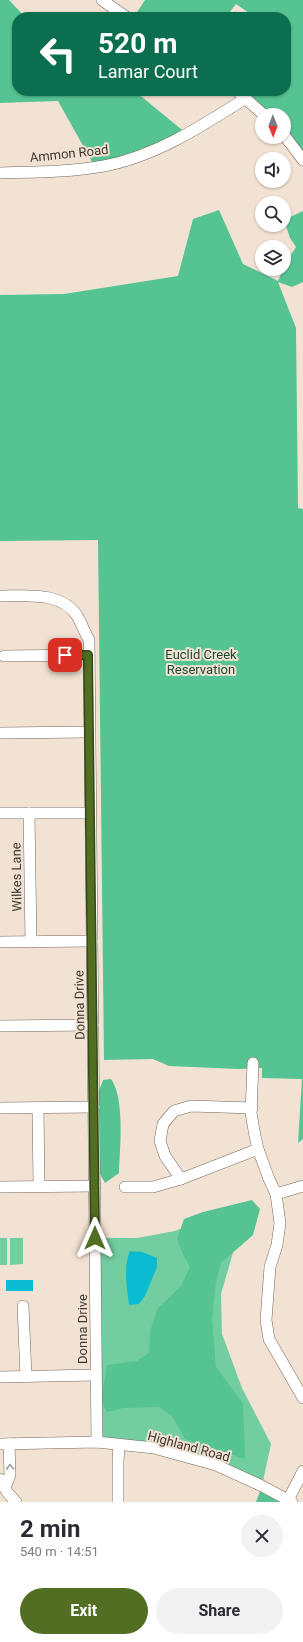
<!DOCTYPE html>
<html lang="en">
<head>
<meta charset="utf-8">
<style>
	:root { --surface:#fff; --page:#f2f2f3; --text:#2b2b33; --muted:#7c7c81; --accent:#516e23 }
	body { margin:0; font-family:Roboto,sans-serif; background:var(--page); color:var(--text); height:100vh; display:flex; flex-direction:column; font-size:15px; white-space:nowrap }
	* { box-sizing:border-box; margin:0 }
	p { font-size:13px; color:var(--muted) }
	.icon { flex:none; width:22px; height:22px; fill:none; stroke:currentColor; stroke-width:2; stroke-linecap:round; stroke-linejoin:round }
	.map { position:relative; height:1502px; overflow:hidden }
	.panel { display:flex; flex-direction:column; background:var(--surface); flex:1 }
	.panel>* { flex:none }
	.top-card { position:absolute; left:12px; top:12px; width:279px; height:84px; border-radius:16px; box-shadow:0 1px 3px #0004; background:#0b6e4f; color:#fff; overflow:hidden }
	.needle { width:26px; rotate:179deg }
	.fabs { position:absolute; left:255px; top:108px; display:grid; gap:8px }
	.fabs a { display:grid; place-items:center; width:36px; height:36px; border-radius:50%; background:var(--surface); box-shadow:0 1px 3px #0004; font-size:20px }
	.pin { position:absolute; display:grid; place-items:center; width:34px; height:34px; color:#fff; margin:-17px; border-radius:8px; box-shadow:0 2px 6px #0006 }
	.me { position:absolute; width:44px; margin:-22px; rotate:0deg; stroke-linejoin:round; filter:drop-shadow(0 0 3px #0008) }
	.turn { display:flex; align-items:center; gap:14px; height:84px; padding:0 20px; font-size:18px }
	.turn .icon { width:52px; height:52px; stroke-width:2.5 }
	.turn b { display:block; font-size:28px; line-height:34px }
	.round { display:grid; place-items:center; flex:none; width:42px; height:42px; border-radius:21px; background:var(--page) }
	.summary { display:flex; align-items:center; justify-content:space-between; height:68px; padding:0 20px }
	h1 { font-size:24px; font-weight:700; line-height:30px }
	.cta { display:flex; gap:8px; margin-top:auto; padding:8px 20px }
	.cta a { flex:1; height:46px; border-radius:24px; background:var(--accent); color:#fff; font-size:16px; font-weight:700; line-height:46px; text-align:center }
	.cta a+a { background:var(--page); color:var(--text) }
	.map>svg:first-child { display:block }
	.green { fill:#72cda1 }
	.forest { fill:#56c392 }
	.water { fill:#0bbcd0 }
	.lines { fill:none; stroke-linecap:round; stroke-linejoin:round }
	.minor-casing { stroke:#75675a; stroke-width:12 }
	.minor { stroke:#fff; stroke-width:11 }
	.oneway { stroke:#9e9b98 }
	.route-casing { stroke:#354817; stroke-width:10 }
	.route { stroke:#516e23; stroke-width:7 }
	.labels { text-anchor:middle; stroke-width:4; stroke-linejoin:round; paint-order:stroke }
	.street-label { font-size:13px; fill:#3d3731; stroke:#f2e2d3 }
	.park-label { font-size:13px; fill:#1e4b36; stroke:#f2e2d3 }
</style>
</head>
<body>
<div class="map">
<svg width="303" height="1502" viewBox="0 0 303 1502">
	<rect width="100%" height="100%" fill="#f2e2d3"/>
	<g class="green">
		<polygon points="236,1208 234,1249 221,1294 222,1334 242,1388 271,1444 262,1486 216,1465 97,1442 95,1238 137,1238 175,1231"/>
		<rect x="0" y="1238" width="7" height="27"/>
		<polygon points="10,1238 23,1238 23,1264 10,1265"/>
	</g>
	<g class="forest">
		<polygon points="0,0 9,0 25,17 17,17 17,91 129,91 142,97 187,134 95,167 58,101 0,103"/>
		<polygon points="145,0 303,0 303,160 284,135 284,115 264,115 246,98 251,91 286,91 286,43 288,40 286,39 286,17 255,17 236,4 226,17 134,17"/>
		<polygon points="219,210 243,264 278,281 287,261 296,247 290,238 284,220 303,211 303,282 292,287 278,282 296,328 298,508 303,509 303,1139 298,1143 302,1079 262,1078 262,1068 238,1069 169,1066 153,1059 104,1060 98,540 0,541 0,295 64,294 178,276 193,219"/>
		<path d="M111,1079C125,1098 120,1149 119,1173L105,1183L98,1170L99,1091L103,1080Z"/>
		<polygon points="252,1200 260,1209 253,1235 221,1263 216,1281 212,1319 216,1367 243,1403 245,1459 185,1439 172,1416 159,1407 123,1408 107,1412 101,1400 107,1365 137,1361 149,1353 150,1331 158,1308 181,1286 190,1267 182,1252 177,1239 184,1219 203,1212"/>
		<polygon points="262,1486 292,1502 256,1502"/>
	</g>
	<g class="water">
		<path d="M130,1251L142,1252L157,1258V1267L145,1296L139,1304L129,1305C127,1288 123,1267 130,1251Z"/>
		<rect x="6" y="1280" width="27" height="11"/>
	</g>
	<g class="lines">
		<defs>
			<g id="minor">
				<polyline points="102,0 126,17"/>
				<polyline points="237,91 264,115"/>
				<polyline points="284,135 303,160"/>
				<path d="M0,173C35,172 70,172 104,166C156,156 202,126 246,98"/>
				<path d="M0,596C26,596 62,591 78,617C82,625 85,633 89,640L97,1442"/>
				<polyline points="4,656 88,655"/>
				<polyline points="0,733 89,732"/>
				<polyline points="0,813 90,813"/>
				<polyline points="29,813 31,942"/>
				<polyline points="0,942 92,941"/>
				<polyline points="0,1026 93,1025"/>
				<polyline points="253,1063 251,1113 255,1136 258,1149 269,1179 276,1194 280,1223 277,1245 270,1267 266,1320 269,1339 303,1398"/>
				<polyline points="0,1108 94,1107"/>
				<polyline points="38,1108 39,1186"/>
				<polyline points="181,1179 165,1156 160,1141 163,1124 174,1111 191,1106 252,1108"/>
				<polyline points="0,1187 95,1186"/>
				<polyline points="125,1187 153,1187 181,1179 258,1149"/>
				<polyline points="276,1194 303,1186"/>
				<polyline points="23,1306 26,1376"/>
				<polyline points="0,1377 96,1375"/>
				<polyline points="0,1444 97,1442 154,1448 216,1465 262,1486 292,1502"/>
				<polyline points="0,1479 7,1492 16,1502"/>
				<polyline points="5,1488 10,1475 9,1444"/>
				<polyline points="288,1500 303,1471"/>
				<polyline points="118,1502 118,1462 119,1445"/>
			</g>
		</defs>
		<use href="#minor" class="minor-casing"/>
		<use href="#minor" class="minor"/>
	</g>
	<defs><path id="oneway-chevron" d="M-2-3.5L2.5 0L-2 3.5" fill="none" stroke-width="1.6" stroke-linecap="round" stroke-linejoin="round"/></defs>
	<use class="oneway" href="#oneway-chevron" transform="translate(10 1467) rotate(-93)"/>
	<g class="lines">
		<defs>
			<polyline id="route" points="65,655 88,655 95,1238"/>
		</defs>
		<use href="#route" class="route-casing"/>
		<use href="#route" class="route"/>
	</g>
	<g class="labels">
		<g class="street-label">
			<text transform="translate(69 153) rotate(-6)" y="5">Ammon Road</text>
			<text transform="translate(16 877) rotate(-91)" y="5">Wilkes Lane</text>
			<text transform="translate(79 1005) rotate(-91)" y="5">Donna Drive</text>
			<text transform="translate(82 1329) rotate(-90)" y="5">Donna Drive</text>
			<text transform="translate(189 1446) rotate(15)" y="5">Highland Road</text>
		</g>
		<g class="park-label">
			<text x="201" y="659">Euclid Creek<tspan x="201" dy="15">Reservation</tspan></text>
		</g>
	</g>
</svg>
<div class="fabs">
<a><svg class="needle" viewBox="-14 -14 28 28"><path d="M0-13l5 13h-10z" fill="#e53935"/><path d="M0 13l5-13h-10z" fill="#7c7c81"/></svg></a>
<a><svg class="icon" aria-label="sound" viewBox="0 0 24 24"><path d="M4 9h4l5-4v14l-5-4H4zM17 9q2 3 0 6"/></svg></a>
<a><svg class="icon" aria-label="search" viewBox="0 0 24 24"><circle cx="10" cy="10" r="6"/><path d="M15 15l6 6"/></svg></a>
<a><svg class="icon" aria-label="layers" viewBox="0 0 24 24"><path d="M12 4l9 5-9 5-9-5zM3 14l9 5 9-5"/></svg></a>
</div>
<div class="pin" style="left:65px;top:655px;background:#d93025"><svg class="icon" aria-label="arrive" viewBox="0 0 24 24"><path d="M6 21V4h12l-3 4 3 4H6"/></svg></div>
<svg class="me" style="left:95px;top:1238px" viewBox="-20 -20 40 40"><path d="M0-17L14 15 0 8-14 15z" fill="#516e23" stroke="#fff" stroke-width="4"/></svg>
<div class="top-card">
<div class="turn"><svg class="icon" aria-label="left" viewBox="0 0 24 24"><path d="M17 20v-9H6M10 6l-5 5 5 5"/></svg><div><b>520 m</b>Lamar Court</div></div>
</div>
</div>
<section class="panel">
<div class="summary"><div><h1>2 min</h1><p>540 m · 14:51</p></div><a class="round"><svg class="icon" aria-label="close" viewBox="0 0 24 24"><path d="M6 6l12 12M18 6L6 18"/></svg></a></div>
<div class="cta"><a>Exit</a><a>Share</a></div>
</section>
</body>
</html>
